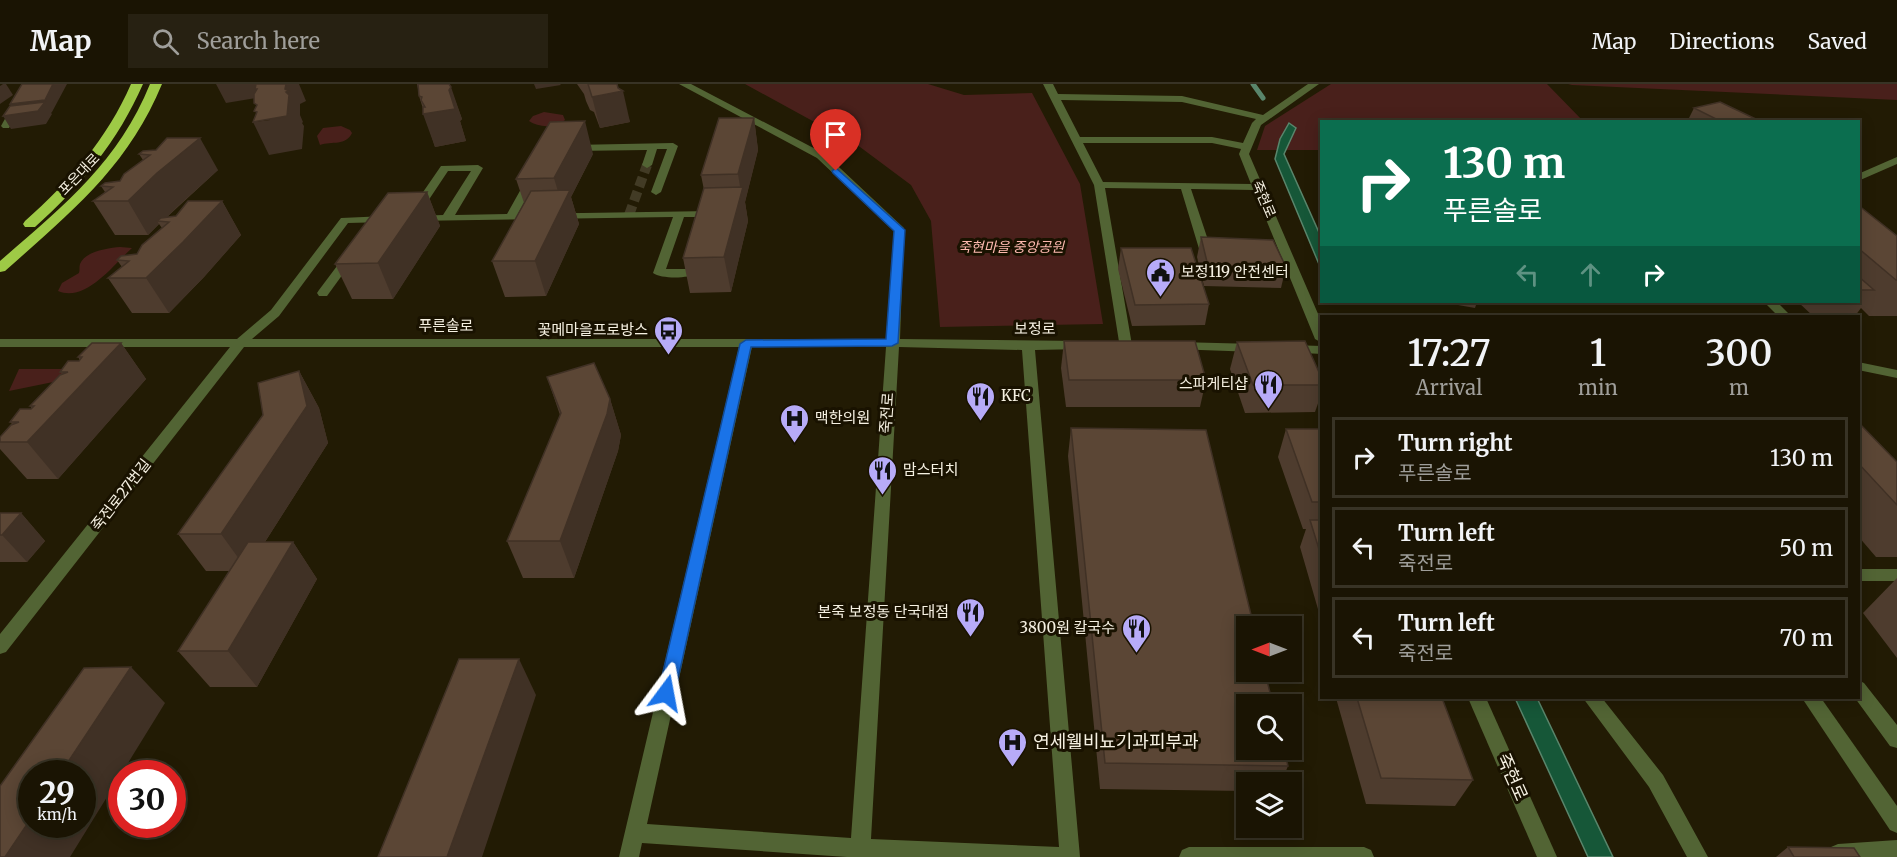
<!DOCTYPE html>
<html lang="en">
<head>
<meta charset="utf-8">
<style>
	:root { --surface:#1a1403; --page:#272112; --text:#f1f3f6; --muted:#9f9e9a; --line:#383325 }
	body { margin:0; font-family:Merriweather,"Noto Sans KR",serif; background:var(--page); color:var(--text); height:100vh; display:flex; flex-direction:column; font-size:22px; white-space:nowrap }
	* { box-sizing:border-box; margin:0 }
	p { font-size:20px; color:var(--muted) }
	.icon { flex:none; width:33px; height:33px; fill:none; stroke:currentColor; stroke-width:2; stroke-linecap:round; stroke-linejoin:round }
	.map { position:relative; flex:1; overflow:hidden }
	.side { position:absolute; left:1320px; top:231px; width:540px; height:384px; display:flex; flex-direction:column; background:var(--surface); border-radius:0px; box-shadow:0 3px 15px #0003,0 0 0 2px var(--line) }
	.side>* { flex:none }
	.hud { position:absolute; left:1320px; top:36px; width:540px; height:183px; border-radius:0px; box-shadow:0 3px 15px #0003,0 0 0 2px var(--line); background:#0b6e4f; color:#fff; overflow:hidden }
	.needle { width:39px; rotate:270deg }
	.tools { position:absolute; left:1236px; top:532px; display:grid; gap:12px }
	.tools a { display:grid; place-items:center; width:66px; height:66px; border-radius:0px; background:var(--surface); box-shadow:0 3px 15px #0003,0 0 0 2px var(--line); font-size:30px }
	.speed { position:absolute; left:18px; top:676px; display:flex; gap:12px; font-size:30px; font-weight:700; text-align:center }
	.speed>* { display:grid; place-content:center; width:78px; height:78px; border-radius:50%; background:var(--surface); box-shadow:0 3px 15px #0003,0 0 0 2px var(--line); line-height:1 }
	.speed small { font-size:15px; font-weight:400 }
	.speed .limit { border:9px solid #d22; background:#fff; color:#111 }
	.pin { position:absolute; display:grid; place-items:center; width:51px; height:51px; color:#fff; margin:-62px -26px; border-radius:50% 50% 50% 0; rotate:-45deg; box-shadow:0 0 6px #0007 }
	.pin .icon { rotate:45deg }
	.me { position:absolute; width:66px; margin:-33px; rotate:13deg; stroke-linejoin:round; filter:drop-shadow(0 0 4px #0008) }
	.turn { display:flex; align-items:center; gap:21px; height:126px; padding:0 24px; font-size:27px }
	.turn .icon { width:78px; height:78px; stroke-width:2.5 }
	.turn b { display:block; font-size:42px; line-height:51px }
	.lanes { display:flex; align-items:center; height:57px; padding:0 24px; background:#0003; justify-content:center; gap:30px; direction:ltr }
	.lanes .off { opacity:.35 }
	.eta { display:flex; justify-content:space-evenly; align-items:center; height:102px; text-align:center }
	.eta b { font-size:36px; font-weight:600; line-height:42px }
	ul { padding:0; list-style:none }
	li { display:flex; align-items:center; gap:18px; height:81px; margin:0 12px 9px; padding:0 12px; border:3px solid var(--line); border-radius:0px }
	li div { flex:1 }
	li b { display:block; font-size:22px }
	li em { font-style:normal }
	header { display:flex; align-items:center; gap:36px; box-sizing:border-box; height:84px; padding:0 30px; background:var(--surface); border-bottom:2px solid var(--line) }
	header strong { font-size:28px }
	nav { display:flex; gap:33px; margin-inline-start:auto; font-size:21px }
	.search { width:420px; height:54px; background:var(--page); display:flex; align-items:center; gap:15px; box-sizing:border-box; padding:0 21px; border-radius:0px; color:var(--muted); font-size:22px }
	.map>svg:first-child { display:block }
	.green { fill:#49201b }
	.water { fill:#165738; stroke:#59856b; stroke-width:1.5 }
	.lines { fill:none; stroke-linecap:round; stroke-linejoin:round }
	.stream { stroke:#59856b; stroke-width:5 }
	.minor-tunnel { stroke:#423b25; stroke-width:10; stroke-dasharray:10 5; stroke-linecap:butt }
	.minor { fill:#526434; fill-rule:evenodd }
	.highway { fill:#9eca46; fill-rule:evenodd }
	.wall { fill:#4e3c2e }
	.shaded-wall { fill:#403125 }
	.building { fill:#5b4635; stroke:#403125; stroke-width:1.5 }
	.route { fill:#1a73e8; stroke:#114b97; stroke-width:1.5 }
	.labels { text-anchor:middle; stroke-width:6; stroke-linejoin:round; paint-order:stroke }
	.far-street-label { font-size:14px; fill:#f6f1e2; stroke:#191200 }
	.far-park-label { font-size:14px; font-style:italic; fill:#fdb9af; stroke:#191200 }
	.poi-label { font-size:15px; fill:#f6f1e2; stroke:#191200; text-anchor:start }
	.street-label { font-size:15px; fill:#f6f1e2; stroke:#191200 }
	.near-poi-label { font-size:18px; fill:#f6f1e2; stroke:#191200; text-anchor:start }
	.near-street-label { font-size:18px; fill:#f6f1e2; stroke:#191200 }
</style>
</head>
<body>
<header>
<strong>Map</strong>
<div class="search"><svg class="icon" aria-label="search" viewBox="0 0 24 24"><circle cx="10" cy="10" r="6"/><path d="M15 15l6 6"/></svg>Search here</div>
<nav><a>Map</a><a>Directions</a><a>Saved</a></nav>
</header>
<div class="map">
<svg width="1897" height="773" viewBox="0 0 1897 773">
	<rect width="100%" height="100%" fill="#221b04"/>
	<g class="green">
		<polygon points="745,0 928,0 964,11 1032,9 1080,100 1103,240 940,243 931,137 911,101 860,63"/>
		<polygon points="1331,0 1547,0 1583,37 1322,38 1321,66 1257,66 1265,42"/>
		<polygon points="1568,0 1897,0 1897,16 1572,1"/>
		<path d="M544,28L563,31L565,36C556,44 539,44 529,37L533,32Z"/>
		<path d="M341,42L350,46L352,49C346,62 332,57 320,61L317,52L323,44Z"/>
		<path d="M120,163L132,164C114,180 86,219 58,207L62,199L79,189C80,186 79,183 80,180C85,167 109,164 120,163Z"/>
		<polygon points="19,285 67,285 63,296 9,307"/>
	</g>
	<g class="water">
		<polygon points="1289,39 1296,44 1284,70 1321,153 1321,185 1275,75 1280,55"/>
		<polygon points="1515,614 1537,614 1613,773 1588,773"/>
	</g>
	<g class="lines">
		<polyline class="stream" points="1253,0 1263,14"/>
		<polyline class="minor-tunnel" points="629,131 647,81"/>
		<g class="minor">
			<polygon points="24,0 34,0 9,44 3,44 1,42"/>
			<path d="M679,0H691L825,70L904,144L900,255L1082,257L1089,261L1082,265L1035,266L1080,773H847L642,759L639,773H619L739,263H244L6,568L0,570V550L230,263H0V255H237L271,226L341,134L386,132L392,135L386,138L348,139L279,232L252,255H887L894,147L817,74ZM752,263H886L851,754L647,740ZM899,263L1022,266L1059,763L871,755Z"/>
			<path d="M1043,0H1053L1058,10L1182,12L1263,31L1308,0H1319L1261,41L1249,70L1322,239V259L1315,255L1254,106L1191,105L1212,168L1206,172L1200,168L1181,105L1105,104L1132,261L1125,265L1120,264L1094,101ZM1061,16L1182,18L1256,35L1252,39L1243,59L1212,53H1080ZM1083,59H1212L1241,65L1239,70L1251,100L1103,98Z"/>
			<polygon points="673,59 678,62 661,108 656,111 651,108 667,65 657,65 652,81 647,84 642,81 647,66 573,67 568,64 573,61"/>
			<polygon points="1897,73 1897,80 1858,97 1858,90"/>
			<path d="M478,81L483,84L455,131L507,130L526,96L531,93L536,96L518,130L712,127V137L706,140L700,137L702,133H684L666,185H686L689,175L695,171L701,175L697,189C689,195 661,195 653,189L673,133L412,137L410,135L416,132L443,131L471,87H448L420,129H412L410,127L441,82Z"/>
			<polygon points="350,168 356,172 327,212 319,212 317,209 319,206 346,170"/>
			<polygon points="1764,218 1777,218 1791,232 1778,232"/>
			<polygon points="1178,258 1256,260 1263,264 1256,268 1173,265 1171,262"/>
			<polygon points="1289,261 1322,262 1322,270 1284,268 1282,265"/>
			<polygon points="1858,278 1897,286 1897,294 1858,286"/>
			<rect x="1858" y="485" width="39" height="12"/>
			<polygon points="1858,596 1864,599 1897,641 1897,664 1890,662 1855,614 1858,614"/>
			<polygon points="1468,614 1486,614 1557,773 1537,773"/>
			<polygon points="1583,614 1602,614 1663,691 1708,773 1687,773 1649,703"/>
			<polygon points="1802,614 1821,614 1897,722 1897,749 1890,746"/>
			<polygon points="1897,756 1897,773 1829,773 1828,770 1831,763 1838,760"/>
			<polygon points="1189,763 1364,763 1371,766 1374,773 1179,773 1182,766"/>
		</g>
		<g class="highway">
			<path d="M131,0H143C118,57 81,102 35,143H25L23,140L25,137C70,97 107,55 131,0Z"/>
			<path d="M150,0H162C128,83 70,129 5,187L0,188V177C63,122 118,79 150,0Z"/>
		</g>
	</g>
	<g class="wall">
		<polygon points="417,0 449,0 462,35 460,37 466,57 435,63 419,12 418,5"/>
		<polygon points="577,0 617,0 630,38 600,44 594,28 590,26 586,17 584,10"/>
		<polygon points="1694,24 1762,38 1687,38"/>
		<polygon points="754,34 758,66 745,118 748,137 731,208 690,209 683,174 704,106 701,91"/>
		<polygon points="143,67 218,86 167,133 176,132 222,117 241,151 204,193 169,229 132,229 108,194 122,183 117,176 137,170 162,144 159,140 148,151 115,151 93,117 105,108 101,102 120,97 143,76 139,70"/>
		<polygon points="593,70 571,113 579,140 546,212 505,213 492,177 524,119 516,95"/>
		<polygon points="427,108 440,142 393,215 352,215 335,180"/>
		<polygon points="1858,121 1897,152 1897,232 1869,232 1861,224 1855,232 1813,232 1798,218 1858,218"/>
		<polygon points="1201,153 1286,183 1281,204 1204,202 1197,173"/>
		<polygon points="1121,164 1209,220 1205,241 1132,242 1118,185"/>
		<polygon points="1441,218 1477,218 1475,224"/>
		<polygon points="1064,257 1206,296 1200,323 1066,323 1061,284"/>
		<polygon points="1237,258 1322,295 1322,308 1315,328 1245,329 1230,285"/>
		<polygon points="121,259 146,295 58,395 27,395 0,365 0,353 13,341 10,338 31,325 32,325 30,322 62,290 60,288 79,277 80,276 78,273"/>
		<polygon points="299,287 319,324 328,359 265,458 293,458 317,495 257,603 210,603 178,567 230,487 206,487 178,450"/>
		<polygon points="547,293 610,315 621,351 618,367 574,494 523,494 507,457 560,331"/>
		<polygon points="1858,338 1897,378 1897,473 1876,473 1858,452"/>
		<polygon points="1071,344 1288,682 1281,699 1246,699 1246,707 1100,705 1068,372"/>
		<polygon points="1286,345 1322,345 1322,539 1300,463 1306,445 1303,445 1278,373"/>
		<polygon points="0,429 21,429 45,457 27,478 0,478"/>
		<polygon points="1897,494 1897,574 1863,529"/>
		<polygon points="1336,614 1442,614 1473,696 1455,722 1366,720"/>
		<polygon points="1788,763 1860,773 1776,773"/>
	</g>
	<g class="shaded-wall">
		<polygon points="3,0 6,0 13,11 0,20 0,2"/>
		<polygon points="53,0 67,0 52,28 51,29 52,30 46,40 11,45 3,32 16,30 10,20"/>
		<polygon points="216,0 257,0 285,5 286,0 299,0 306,17 300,20 300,31 303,38 302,39 304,42 302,65 269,71 253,38 270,36 256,14 226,19"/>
		<polygon points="534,0 560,0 561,1 536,5"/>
		<polygon points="451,3 462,35 460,37 466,57 435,63 423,30"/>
		<polygon points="623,7 630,38 600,44 592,13"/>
		<polygon points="754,34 758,66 745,118 748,137 731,208 724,173 741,109 738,90"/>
		<polygon points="585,37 593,70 571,113 579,140 546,212 535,177 562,121 554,94"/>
		<polygon points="200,54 218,86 177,123 162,138 157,137 159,140 148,151 128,117 157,89"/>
		<polygon points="427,108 440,142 393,215 378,179"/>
		<polygon points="222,117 241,151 204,193 169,229 146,194"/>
		<polygon points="121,259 146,295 58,395 27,358"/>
		<polygon points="299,287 319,324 328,359 247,486 221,450"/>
		<polygon points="610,315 621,351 618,367 574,494 560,457"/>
		<polygon points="21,429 45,457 27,478 2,451"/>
		<polygon points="293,458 317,495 257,603 228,567"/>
		<polygon points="519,575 536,611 482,773 447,773"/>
		<polygon points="131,583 165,619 70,773 5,773 32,733 32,741 82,741 82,690 60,690"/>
	</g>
	<g class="building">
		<polygon points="22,0 53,0 45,16 10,20"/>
		<polygon points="256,0 286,0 285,5 289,7 286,8 289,11 287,32 253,38 257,28 254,27 257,21 254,19 254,10 257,5 255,5"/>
		<polygon points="418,0 449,0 451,3 449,6 455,25 423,30 423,23 425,23 421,16 422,13 419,12"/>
		<polygon points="588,0 617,0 618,4 623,7 592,13"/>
		<polygon points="45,18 38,27 3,32 10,22"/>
		<polygon points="1720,18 1762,38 1722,38 1694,24"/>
		<polygon points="719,34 754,34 738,90 701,91"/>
		<polygon points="585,37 554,94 516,95 550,38"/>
		<polygon points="167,54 200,54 157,89 128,117 93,117 113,103 101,102 105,99 120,97 124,90 150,71 139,70 143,67 156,66"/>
		<polygon points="743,103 724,173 683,174 704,104"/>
		<polygon points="570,106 535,177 492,177 531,107"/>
		<polygon points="427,108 378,179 335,180 388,109"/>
		<polygon points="188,117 222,117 183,158 146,194 108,194 129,177 117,176 121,172 137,170 142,161 169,138 157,137 161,134 176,132"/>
		<polygon points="1858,121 1897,152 1897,196 1896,196 1858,164"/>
		<polygon points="1201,153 1273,156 1286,183 1208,182"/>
		<polygon points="1121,164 1191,164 1209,220 1135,221"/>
		<polygon points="1858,192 1874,206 1858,206"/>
		<polygon points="1064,257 1195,257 1206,296 1069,296"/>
		<polygon points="1305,257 1322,295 1322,301 1253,301 1237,258"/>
		<polygon points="92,259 121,259 27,358 0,358 0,353 11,341 19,338 10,338 20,325 31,325 34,322 30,322 60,291 68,288 60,288 68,277 79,277 82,273 78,273"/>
		<polygon points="594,279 610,315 607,330 560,457 507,457 561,329 547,293"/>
		<polygon points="299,287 307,322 221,450 178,450 263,331 258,299"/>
		<polygon points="1858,338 1897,378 1897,421 1858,379"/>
		<polygon points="1071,344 1206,346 1254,543 1246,543 1246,588 1265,588 1273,621 1246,621 1246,666 1284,666 1288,682 1105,679"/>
		<polygon points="1286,345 1322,345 1322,418 1312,418"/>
		<polygon points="0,429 21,429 2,451 0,451"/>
		<polygon points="1310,436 1322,436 1322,475"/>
		<polygon points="248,458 293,458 228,567 178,567"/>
		<polygon points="459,575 519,575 447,773 378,773"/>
		<polygon points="131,583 60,690 32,690 32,733 5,773 0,773 0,702 84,584"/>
		<polygon points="1357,614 1442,614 1473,696 1381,694"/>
		<polygon points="1788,763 1854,764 1860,773 1794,773"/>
	</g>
	<polygon class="route" points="836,84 905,146 898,259 892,262 751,263 675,609 672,614 666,616 660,614 658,609 740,260 746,256 886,255 894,147 833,89 832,87"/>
	<defs>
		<symbol id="civic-pin" viewBox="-11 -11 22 30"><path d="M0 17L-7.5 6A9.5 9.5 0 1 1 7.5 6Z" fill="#b7abf8" stroke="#191200"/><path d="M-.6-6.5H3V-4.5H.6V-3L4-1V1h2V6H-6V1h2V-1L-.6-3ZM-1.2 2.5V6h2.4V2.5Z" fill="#111"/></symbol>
		<symbol id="bus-pin" viewBox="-11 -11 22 30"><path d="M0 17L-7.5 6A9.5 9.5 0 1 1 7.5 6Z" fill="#b7abf8" stroke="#191200"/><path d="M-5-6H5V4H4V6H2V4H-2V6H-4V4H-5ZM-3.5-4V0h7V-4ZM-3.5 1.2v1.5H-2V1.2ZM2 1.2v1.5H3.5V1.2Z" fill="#111"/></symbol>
		<symbol id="restaurant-pin" viewBox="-11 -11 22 30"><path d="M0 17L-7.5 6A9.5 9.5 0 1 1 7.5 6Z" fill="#b7abf8" stroke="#191200"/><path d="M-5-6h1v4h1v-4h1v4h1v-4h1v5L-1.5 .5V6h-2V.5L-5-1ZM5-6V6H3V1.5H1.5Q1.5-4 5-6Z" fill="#111"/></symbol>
		<symbol id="hospital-pin" viewBox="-11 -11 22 30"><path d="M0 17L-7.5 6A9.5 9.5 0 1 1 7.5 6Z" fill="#b7abf8" stroke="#191200"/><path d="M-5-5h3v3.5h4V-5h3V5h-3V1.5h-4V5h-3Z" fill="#111"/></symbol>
	</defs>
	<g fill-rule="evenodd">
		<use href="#civic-pin" x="1144" y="172" width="33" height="45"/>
		<use href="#bus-pin" x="652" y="230" width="33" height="45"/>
		<use href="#restaurant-pin" x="1252" y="284" width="33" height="45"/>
		<use href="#restaurant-pin" x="964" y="296" width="33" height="45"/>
		<use href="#hospital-pin" x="778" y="318" width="33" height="45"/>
		<use href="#restaurant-pin" x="866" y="370" width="33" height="45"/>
		<use href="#restaurant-pin" x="954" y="512" width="33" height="45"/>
		<use href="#restaurant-pin" x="1120" y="528" width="33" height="45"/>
		<use href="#hospital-pin" x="996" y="642" width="33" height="45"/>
	</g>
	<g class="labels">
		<g class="far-street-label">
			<text transform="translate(79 90) rotate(-46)" y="5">포은대로</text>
			<text transform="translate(1264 115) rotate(67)" y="5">죽현로</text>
		</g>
		<g class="far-park-label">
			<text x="1011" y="168">죽현마을 중앙공원</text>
		</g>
		<g class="poi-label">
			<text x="1181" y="193">보정119 안전센터</text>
			<text x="648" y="251" text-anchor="end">꽃메마을프로방스</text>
			<text x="1248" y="305" text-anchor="end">스파게티샵</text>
			<text x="1001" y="317">KFC</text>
			<text x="815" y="339">맥한의원</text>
			<text x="903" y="391">맘스터치</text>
			<text x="949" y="533" text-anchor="end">본죽 보정동 단국대점</text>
			<text x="1115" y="549" text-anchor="end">3800원 칼국수</text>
		</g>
		<g class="street-label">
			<text x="446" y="247">푸른솔로</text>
			<text x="1035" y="250">보정로</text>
			<text transform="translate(887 329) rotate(-86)" y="5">죽전로</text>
			<text transform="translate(121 411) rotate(-52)" y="5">죽전로27번길</text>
		</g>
		<g class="near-poi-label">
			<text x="1033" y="664">연세웰비뇨기과피부과</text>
		</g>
		<g class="near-street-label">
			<text transform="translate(1512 693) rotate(66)" y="6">죽현로</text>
		</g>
	</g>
</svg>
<div class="tools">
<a><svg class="needle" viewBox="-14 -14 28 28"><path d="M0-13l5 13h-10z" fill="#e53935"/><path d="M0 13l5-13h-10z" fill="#9f9e9a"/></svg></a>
<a><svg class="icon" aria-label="search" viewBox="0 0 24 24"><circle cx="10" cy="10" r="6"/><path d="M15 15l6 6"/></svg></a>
<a><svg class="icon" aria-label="layers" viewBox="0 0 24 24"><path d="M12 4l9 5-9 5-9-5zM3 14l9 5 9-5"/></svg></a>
</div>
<div class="speed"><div>29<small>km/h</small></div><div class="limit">30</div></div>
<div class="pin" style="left:836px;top:87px;background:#d93025"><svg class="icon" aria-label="arrive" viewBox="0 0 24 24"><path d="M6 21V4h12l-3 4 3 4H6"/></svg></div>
<svg class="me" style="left:666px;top:609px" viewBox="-20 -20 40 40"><path d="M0-17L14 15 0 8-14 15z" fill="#1a73e8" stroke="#fff" stroke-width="4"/></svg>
<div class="hud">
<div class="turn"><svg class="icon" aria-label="right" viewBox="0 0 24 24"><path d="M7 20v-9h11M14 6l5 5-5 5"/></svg><div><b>130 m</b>푸른솔로</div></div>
<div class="lanes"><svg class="icon off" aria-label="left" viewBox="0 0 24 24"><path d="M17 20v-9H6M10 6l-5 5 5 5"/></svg><svg class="icon off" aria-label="ahead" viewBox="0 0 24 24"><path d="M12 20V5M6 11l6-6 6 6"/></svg><svg class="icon" aria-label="right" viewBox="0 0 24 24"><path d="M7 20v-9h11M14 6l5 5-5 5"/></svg></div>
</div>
<section class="side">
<div class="eta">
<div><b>17:27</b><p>Arrival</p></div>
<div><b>1</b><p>min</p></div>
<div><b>300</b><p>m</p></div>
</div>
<ul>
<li><svg class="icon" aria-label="right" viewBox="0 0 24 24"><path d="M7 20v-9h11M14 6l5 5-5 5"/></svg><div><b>Turn right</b><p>푸른솔로</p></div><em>130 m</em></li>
<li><svg class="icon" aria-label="left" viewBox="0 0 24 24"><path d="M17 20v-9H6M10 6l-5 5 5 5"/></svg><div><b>Turn left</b><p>죽전로</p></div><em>50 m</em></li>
<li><svg class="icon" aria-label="left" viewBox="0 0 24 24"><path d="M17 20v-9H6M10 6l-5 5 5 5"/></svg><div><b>Turn left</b><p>죽전로</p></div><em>70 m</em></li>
</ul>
</section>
</div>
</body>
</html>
